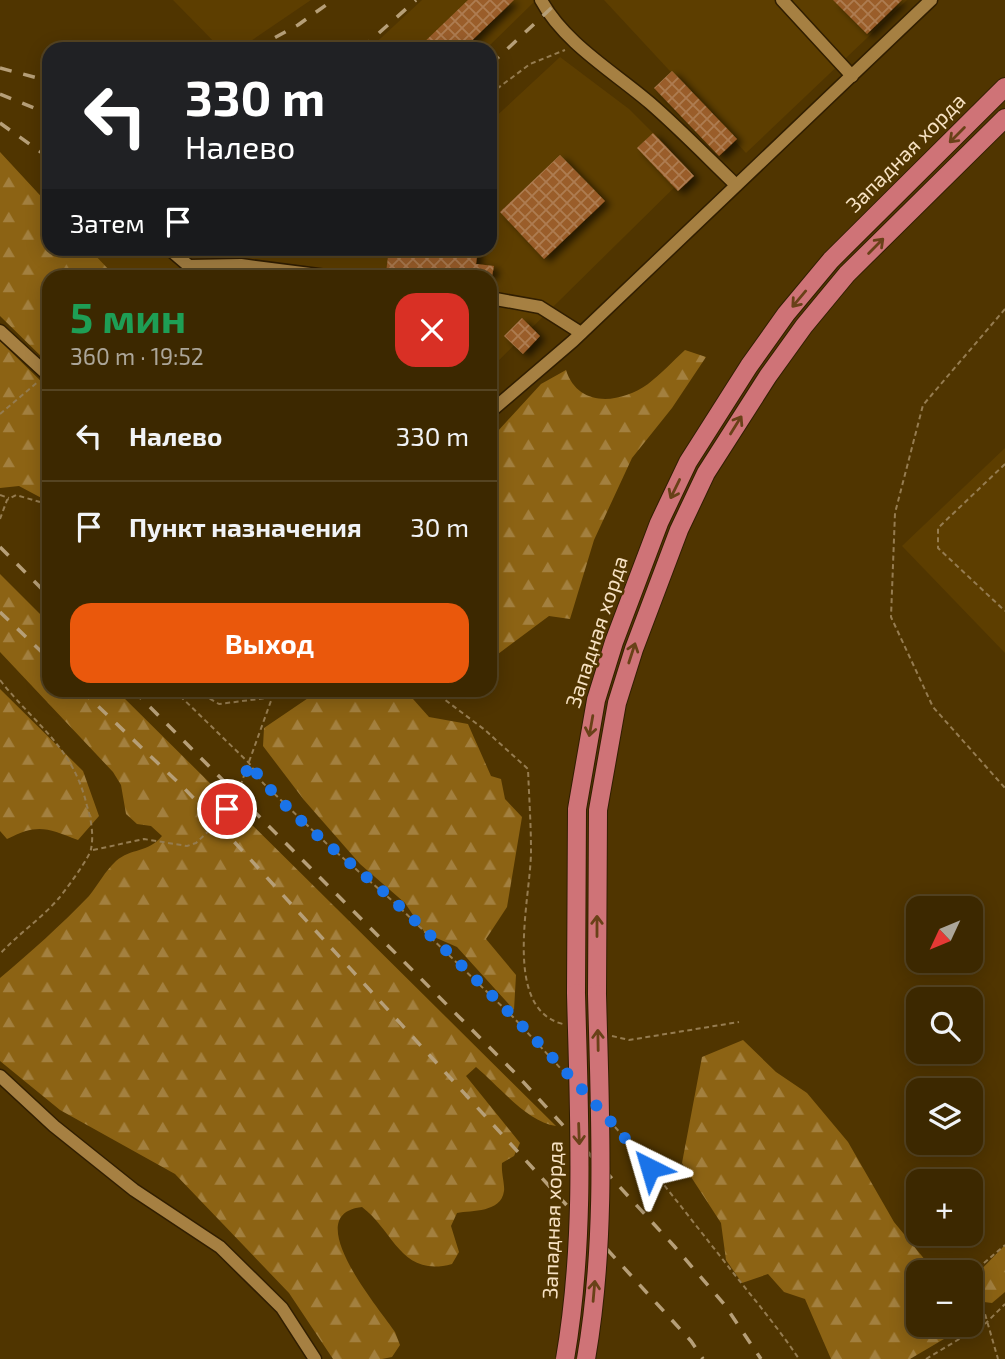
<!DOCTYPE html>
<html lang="ru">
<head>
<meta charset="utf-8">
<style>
	:root { --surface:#3c2800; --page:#47340f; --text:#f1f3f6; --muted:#aca699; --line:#542; --accent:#ea580c }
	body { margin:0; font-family:"Exo 2",sans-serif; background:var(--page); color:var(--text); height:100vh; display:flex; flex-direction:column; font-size:26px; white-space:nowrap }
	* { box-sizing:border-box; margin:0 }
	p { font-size:23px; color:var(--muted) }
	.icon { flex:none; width:38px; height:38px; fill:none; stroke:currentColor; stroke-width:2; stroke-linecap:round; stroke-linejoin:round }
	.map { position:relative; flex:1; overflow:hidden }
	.side { position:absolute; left:42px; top:270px; width:455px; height:427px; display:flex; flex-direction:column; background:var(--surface); border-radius:21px; box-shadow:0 4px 18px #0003,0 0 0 2px var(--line) }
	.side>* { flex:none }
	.hud { position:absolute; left:42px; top:42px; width:455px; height:214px; border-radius:21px; box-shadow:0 4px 18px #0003,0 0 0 2px var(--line); background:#202124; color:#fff; overflow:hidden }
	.needle { width:46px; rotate:226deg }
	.tools { position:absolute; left:906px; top:896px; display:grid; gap:14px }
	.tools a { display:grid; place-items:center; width:77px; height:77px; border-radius:14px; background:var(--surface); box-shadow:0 4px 18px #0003,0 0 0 2px var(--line); font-size:35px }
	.pin { position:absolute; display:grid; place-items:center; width:60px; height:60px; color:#fff; margin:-30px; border:4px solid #fff; border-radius:50%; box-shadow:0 2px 7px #0007 }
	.me { position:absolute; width:77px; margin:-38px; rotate:320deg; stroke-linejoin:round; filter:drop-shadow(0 0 5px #0008) }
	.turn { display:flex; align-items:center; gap:24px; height:147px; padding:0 28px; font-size:32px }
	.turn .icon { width:91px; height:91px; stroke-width:2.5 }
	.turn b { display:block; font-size:49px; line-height:60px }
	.then { display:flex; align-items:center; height:66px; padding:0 28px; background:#0003; gap:14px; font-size:26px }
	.round { display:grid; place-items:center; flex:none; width:74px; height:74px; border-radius:21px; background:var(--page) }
	.summary { display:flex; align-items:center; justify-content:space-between; height:119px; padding:0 28px }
	h1 { font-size:42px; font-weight:700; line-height:52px; color:#1e9e55 }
	.button { display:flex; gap:14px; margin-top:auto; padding:14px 28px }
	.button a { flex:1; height:80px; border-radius:21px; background:var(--accent); color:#fff; font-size:28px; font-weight:700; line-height:80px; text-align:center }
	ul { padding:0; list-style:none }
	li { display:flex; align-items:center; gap:21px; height:91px; padding:0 28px; border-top:2px solid var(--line) }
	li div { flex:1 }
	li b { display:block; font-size:26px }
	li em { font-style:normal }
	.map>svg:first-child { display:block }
	.built { fill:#5d3e00 }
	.forest { fill:url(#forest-firs) }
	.building { fill:url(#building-cross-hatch); filter:url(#shadow) }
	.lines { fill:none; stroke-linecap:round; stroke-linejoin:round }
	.minor-casing { stroke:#311e00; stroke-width:15 }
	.highway-casing { stroke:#311e00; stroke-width:20 }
	.path { stroke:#957c50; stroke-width:2; stroke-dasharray:5 3.5; stroke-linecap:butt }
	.minor { stroke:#a68042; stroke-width:12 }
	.highway { stroke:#cf7377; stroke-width:18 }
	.rail { stroke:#b69f78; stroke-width:3.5; stroke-dasharray:12 12; stroke-linecap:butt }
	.highway-bridge-casing { stroke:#311e00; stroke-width:20; stroke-linecap:butt }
	.highway-bridge { stroke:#cf7377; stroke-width:18 }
	.oneway { stroke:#694118 }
	.route { stroke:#1a73e8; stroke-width:12; stroke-dasharray:0 21.6 }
	.labels { text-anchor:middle; stroke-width:5; stroke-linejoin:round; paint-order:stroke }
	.street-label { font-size:21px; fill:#f7e2c3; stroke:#503500 }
</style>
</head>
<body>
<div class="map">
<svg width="1005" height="1359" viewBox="0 0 1005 1359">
	<defs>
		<pattern id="forest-firs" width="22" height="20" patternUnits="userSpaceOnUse" patternTransform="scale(1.75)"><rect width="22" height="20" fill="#8c6314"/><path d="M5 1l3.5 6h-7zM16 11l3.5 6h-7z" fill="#a3803f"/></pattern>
		<pattern id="building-cross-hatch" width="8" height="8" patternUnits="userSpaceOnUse" patternTransform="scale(1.75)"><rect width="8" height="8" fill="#9a5d2a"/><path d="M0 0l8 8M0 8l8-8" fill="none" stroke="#ae7c51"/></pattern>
		<filter id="shadow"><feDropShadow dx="5.5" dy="3.5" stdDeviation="3.5" flood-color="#0009"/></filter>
	</defs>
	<rect width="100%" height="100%" fill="#503500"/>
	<g class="built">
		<polygon points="173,0 311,0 239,49 221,49"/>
		<polygon points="422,0 536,0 486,49 369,49"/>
		<polygon points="604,0 907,0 746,153"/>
		<polygon points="560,57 629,109 691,171 490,369 490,276 49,276 0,253 49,248 490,248 490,122"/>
		<polygon points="1005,448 1005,653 902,546"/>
	</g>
	<g class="forest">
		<polygon points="0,152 49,205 49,248 89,249 115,276 49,276 49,364 0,316"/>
		<polygon points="0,341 49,389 49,502 19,486 0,488"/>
		<path d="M685,350L706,357L672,408L632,458L594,540L570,619L549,616L490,660V461L497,432L541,384L566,370C578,408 620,404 648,384C661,374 673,361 685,350Z"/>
		<path d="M0,574L49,623V690H116L556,1126C527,1122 499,1086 476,1067L466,1076L520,1143L514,1156L502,1163C501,1172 505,1185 504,1191C501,1213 472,1210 457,1213L451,1226L459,1252L452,1264C401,1278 394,1231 362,1207C298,1214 379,1308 395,1332L400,1345L392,1357L382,1359H333L289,1293L175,1174L60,1110L0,1061V978C31,952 61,925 89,896C98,885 105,871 116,861C131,848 148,853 162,836L151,826L137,824L126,814L121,785L113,772L0,652Z"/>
		<path d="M0,689L83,771L99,816L78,840C47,828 38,823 7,839L0,831Z"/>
		<polygon points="320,690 405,690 429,717 468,724 491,776 501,779 505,799 522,817 507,907 486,939 516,975 514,1010 457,947 425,933 405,903 360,864 304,800 263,746 264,728"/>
		<polygon points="743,1040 776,1072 807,1093 848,1142 894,1222 935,1272 919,1272 919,1325 960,1325 961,1329 910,1359 831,1359 805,1299 784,1292 768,1274 742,1283 726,1260 721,1223 682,1163 702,1057"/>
		<polygon points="1005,1245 1005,1292 992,1303 984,1302 971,1286 971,1280"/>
	</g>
	<g class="building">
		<polygon points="468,0 514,0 463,49 417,49"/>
		<polygon points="833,0 902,0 867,34"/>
		<polygon points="672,71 737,139 719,156 654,88"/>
		<polygon points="653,133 694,176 678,191 637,148"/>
		<polygon points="560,155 605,201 544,259 500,212"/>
		<polygon points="389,248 478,248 476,264 494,266 492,276 397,276 398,274 386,273"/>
		<polygon points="522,318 540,336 523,354 504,336"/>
	</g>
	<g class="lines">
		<defs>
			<g id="minor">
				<path d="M541,0C564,43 614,72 650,103C680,129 708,158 736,185"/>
				<polyline points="782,0 852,76"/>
				<polyline points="168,248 189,266 241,265 326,276"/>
				<polyline points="490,298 540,307 581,333"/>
				<polyline points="0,331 49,376"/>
				<polyline points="490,412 573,341 931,0"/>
				<polyline points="0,1076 54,1126 134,1190 220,1247 282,1308 315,1359"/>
			</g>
			<g id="highway">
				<polyline points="576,993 577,809 596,700 614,642 659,523 688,462 749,366 786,314 831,260 1005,87"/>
				<polyline points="597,994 598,810 617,703 634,649 679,530 706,473 768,376 804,326 847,274 1005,118"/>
			</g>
		</defs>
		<use href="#minor" class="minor-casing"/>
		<use href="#highway" class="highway-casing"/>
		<g class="path">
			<polyline points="490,94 530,64 565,50"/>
			<polyline points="1005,309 923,405 895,513 891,617 933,707 1005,788"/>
			<polyline points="0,414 39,381"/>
			<polyline points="1005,464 938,528 938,548 1005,611"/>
			<polyline points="0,495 9,498"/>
			<polyline points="0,519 7,500 16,495 40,502 49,519"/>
			<path d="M0,680C35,725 73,746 87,806C91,819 94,835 91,849C90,857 65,891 59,898C41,919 18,934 0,954"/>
			<polyline points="174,690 249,763 263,783 327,844 396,904 513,1017 563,1071"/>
			<polyline points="195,690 219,704 290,695 298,690"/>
			<path d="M432,690L485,730L528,769C529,796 531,824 531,851C531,897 501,1009 563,1024"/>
			<polyline points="93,850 144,839 187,846 196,843 217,823 237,795 272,698"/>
			<polyline points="612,1036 629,1040 739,1022"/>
			<path d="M615,1127C652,1168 686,1213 720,1256C747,1291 775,1323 799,1359"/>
			<polyline points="971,1274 1005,1245"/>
			<polyline points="971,1293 985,1314 998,1359"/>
			<polyline points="926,1359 986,1323 1005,1304"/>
		</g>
		<use href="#minor" class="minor"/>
		<use href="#highway" class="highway"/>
		<g class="rail">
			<polyline points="254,49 298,25 333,0"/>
			<polyline points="361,49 416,0"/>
			<polyline points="490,65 560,0"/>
			<polyline points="0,68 49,81"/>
			<polyline points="0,94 49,114"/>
			<polyline points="0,123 49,158"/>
			<polyline points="0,547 49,596"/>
			<polyline points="0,612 49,659"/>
			<polyline points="81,690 184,788 217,823 691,1341 703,1359"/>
			<polyline points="133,690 515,1073 674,1246 724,1304 761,1359"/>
		</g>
		<defs>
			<g id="highway-bridge">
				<path d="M565,1359C586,1237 579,1116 576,993"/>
				<path d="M586,1359C607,1239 600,1116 597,994"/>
			</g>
		</defs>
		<use href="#highway-bridge" class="highway-bridge-casing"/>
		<use href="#highway-bridge" class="highway-bridge"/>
	</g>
	<defs><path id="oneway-shaft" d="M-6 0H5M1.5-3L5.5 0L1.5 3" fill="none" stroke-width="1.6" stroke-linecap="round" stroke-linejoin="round" transform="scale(1.75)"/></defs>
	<g class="oneway">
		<use href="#oneway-shaft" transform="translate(957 135) rotate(135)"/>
		<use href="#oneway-shaft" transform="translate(876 246) rotate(-45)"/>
		<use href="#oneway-shaft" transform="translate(799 299) rotate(130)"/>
		<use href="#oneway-shaft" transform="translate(736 425) rotate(-58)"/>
		<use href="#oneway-shaft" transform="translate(675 489) rotate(116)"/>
		<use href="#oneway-shaft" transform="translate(632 653) rotate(-72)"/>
		<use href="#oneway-shaft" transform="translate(591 726) rotate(100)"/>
		<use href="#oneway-shaft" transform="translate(597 926) rotate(-90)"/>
		<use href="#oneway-shaft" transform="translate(598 1040) rotate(-91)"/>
		<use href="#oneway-shaft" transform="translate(579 1134) rotate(88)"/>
		<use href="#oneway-shaft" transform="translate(594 1291) rotate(-85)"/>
	</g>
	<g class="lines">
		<path class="route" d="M227,809L242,787L249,763C289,818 346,857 395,902C485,986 572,1073 650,1168"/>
	</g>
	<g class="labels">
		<g class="street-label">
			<text transform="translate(906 153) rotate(-45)" y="7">Западная хорда</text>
			<text transform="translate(597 632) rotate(-72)" y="7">Западная хорда</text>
			<text transform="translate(553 1220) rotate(-88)" y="7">Западная хорда</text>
		</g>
	</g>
</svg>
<div class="tools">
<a><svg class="needle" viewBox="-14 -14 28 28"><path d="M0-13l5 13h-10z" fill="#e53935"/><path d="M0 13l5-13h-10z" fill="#aca699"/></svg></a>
<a><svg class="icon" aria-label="search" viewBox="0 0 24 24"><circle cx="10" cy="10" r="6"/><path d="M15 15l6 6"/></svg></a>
<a><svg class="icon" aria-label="layers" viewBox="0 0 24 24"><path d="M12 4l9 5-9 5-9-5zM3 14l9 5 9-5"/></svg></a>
<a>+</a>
<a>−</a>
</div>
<div class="pin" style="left:227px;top:809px;background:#d93025"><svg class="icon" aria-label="arrive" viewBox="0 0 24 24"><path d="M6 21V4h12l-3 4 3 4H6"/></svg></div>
<svg class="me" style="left:650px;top:1168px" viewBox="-20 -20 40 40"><path d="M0-17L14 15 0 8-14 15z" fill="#1a73e8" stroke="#fff" stroke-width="4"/></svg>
<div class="hud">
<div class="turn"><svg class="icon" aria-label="left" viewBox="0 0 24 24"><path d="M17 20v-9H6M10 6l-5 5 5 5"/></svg><div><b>330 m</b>Налево</div></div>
<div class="then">Затем<svg class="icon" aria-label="arrive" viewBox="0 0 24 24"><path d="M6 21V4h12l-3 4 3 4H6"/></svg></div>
</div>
<section class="side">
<div class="summary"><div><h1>5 мин</h1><p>360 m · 19:52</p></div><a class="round" style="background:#d93025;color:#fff"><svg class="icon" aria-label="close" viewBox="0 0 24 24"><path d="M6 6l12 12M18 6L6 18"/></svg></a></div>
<ul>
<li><svg class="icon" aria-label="left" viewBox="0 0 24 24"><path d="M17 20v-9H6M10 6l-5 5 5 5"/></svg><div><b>Налево</b></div><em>330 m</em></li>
<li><svg class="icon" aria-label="arrive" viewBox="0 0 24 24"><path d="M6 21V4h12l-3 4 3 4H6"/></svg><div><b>Пункт назначения</b></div><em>30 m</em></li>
</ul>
<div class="button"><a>Выход</a></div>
</section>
</div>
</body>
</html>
